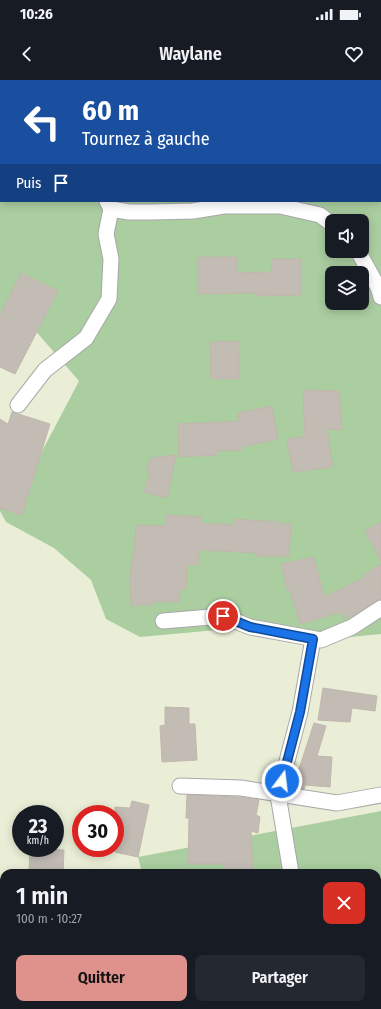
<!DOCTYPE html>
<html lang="fr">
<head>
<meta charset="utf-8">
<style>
	:root { --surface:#171b24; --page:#242831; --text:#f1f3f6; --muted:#9ea1a6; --accent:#df918c }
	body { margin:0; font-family:"Fira Sans Condensed",sans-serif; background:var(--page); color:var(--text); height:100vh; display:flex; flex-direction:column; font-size:15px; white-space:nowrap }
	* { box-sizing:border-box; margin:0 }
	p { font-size:13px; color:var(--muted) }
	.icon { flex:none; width:22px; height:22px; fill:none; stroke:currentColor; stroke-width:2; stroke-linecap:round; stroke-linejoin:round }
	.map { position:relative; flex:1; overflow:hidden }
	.details { position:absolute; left:0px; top:789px; width:381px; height:140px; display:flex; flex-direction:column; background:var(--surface); border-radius:12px 12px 0 0; box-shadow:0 2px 10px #0003 }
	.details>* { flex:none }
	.hud { position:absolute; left:0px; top:0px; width:381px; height:122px; box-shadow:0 2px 10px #0003; background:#1a4fa0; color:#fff; overflow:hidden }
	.tools { position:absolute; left:325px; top:134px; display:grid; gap:8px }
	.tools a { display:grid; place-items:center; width:44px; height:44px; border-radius:8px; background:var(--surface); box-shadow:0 2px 10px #0003; font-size:20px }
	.speed { position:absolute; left:12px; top:725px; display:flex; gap:8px; font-size:20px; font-weight:700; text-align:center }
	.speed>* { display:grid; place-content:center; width:52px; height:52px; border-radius:50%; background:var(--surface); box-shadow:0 2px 10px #0003; line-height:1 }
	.speed small { font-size:10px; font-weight:400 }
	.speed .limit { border:6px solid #d22; background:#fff; color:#111 }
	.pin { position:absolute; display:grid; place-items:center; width:34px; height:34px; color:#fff; margin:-17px; border:2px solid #fff; border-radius:50%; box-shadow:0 1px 4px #0007 }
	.me { position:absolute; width:44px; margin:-22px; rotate:15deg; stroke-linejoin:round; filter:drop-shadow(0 0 3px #0008) }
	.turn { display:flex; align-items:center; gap:14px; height:84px; padding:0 16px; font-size:18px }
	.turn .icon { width:52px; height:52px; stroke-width:2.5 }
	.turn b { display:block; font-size:28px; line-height:34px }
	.then { display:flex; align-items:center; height:38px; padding:0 16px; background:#0003; gap:8px; font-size:15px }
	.round { display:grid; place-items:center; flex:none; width:42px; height:42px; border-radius:8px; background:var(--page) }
	.overview { display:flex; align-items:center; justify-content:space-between; height:68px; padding:0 16px }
	h1 { font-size:24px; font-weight:600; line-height:30px }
	.action { display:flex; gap:8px; margin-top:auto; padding:8px 16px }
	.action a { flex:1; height:46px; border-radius:8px; background:var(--accent); color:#111; font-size:16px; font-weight:600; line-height:46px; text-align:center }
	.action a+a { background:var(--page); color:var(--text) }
	.status { display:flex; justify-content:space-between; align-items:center; height:28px; padding:0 20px; background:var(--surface); direction:ltr }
	.status svg { height:11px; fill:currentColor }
	header { display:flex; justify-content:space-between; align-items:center; height:52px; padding:0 16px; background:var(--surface); font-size:18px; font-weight:600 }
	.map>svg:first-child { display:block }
	.farmland { fill:#ebeed6; fill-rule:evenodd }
	.forest { fill:#aacea0; fill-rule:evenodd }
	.building { fill:#c2bcb5; stroke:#c2b7ac }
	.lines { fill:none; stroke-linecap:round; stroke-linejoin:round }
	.minor-casing { stroke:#a8a8a8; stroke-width:17 }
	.minor { stroke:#fff; stroke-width:15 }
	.route-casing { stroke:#114b97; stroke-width:10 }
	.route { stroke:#1a73e8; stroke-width:7 }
</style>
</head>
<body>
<div class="status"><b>10:26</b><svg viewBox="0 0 49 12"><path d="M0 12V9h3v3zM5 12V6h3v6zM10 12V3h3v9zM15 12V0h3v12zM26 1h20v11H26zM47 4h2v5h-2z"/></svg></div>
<header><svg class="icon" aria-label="back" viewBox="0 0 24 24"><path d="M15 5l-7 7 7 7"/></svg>Waylane<svg class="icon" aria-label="heart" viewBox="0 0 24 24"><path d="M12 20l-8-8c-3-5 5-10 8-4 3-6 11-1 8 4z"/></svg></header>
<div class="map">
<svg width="381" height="929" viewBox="0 0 381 929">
	<rect width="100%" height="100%" fill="#f1efe9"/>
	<path class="farmland" d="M0,0L1,121L321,560L381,554V731L138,777L142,793H4V925H35L34,929H0ZM21,734H55V768H21ZM81,734H115V768H81Z"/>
	<g class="forest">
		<path d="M0,0H381V554L321,560L250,547L140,557L106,539L91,500L54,468L6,442L0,431V419L18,417L79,301L20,233L0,248ZM1,1H380V121H1ZM332,141H362V171H332ZM332,193H362V223H332Z"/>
		<polygon points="381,731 381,929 34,929 35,925 377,925 377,793 142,793 138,777"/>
	</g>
	<g class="building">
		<polygon points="198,177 237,177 237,193 272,192 272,179 301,179 301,215 257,216 257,213 198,214"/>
		<polygon points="21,193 58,211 15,294 0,287 0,236"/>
		<polygon points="238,261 239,299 211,299 210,262"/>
		<polygon points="303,310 339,311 342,350 327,349 333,387 293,392 287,359 305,356"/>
		<polygon points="272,326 278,359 242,367 242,370 217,371 217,375 179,377 178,344 239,341 238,333"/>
		<polygon points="12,332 50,344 22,435 0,428 0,339 8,344"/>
		<polygon points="176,375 167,418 144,412 150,391 146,390 151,378"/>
		<polygon points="166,435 202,437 201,443 235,445 235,439 279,442 278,445 291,443 289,476 256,476 256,473 199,470 198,485 187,485 186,509 180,509 179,522 153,521 153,525 131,525 130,498 132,475 134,475 136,445 166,446"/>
		<polygon points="381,442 381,481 365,451"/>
		<polygon points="314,477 324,517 365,497 364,495 381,484 381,519 356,534 344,538 341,532 300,544 290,510 287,510 281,484"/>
		<polygon points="323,608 377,616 375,631 352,628 350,642 318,640"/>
		<polygon points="165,627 189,628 189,644 195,644 197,680 162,682 160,646 165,645"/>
		<polygon points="314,643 326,646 317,676 332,677 330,707 305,705 304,709 290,706 294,688 299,689"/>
		<polygon points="187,715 240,717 259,720 256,735 260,737 258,753 251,751 253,793 225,793 224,784 188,784 189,738 186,738"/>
		<polygon points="132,721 149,725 138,777 115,772 115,727 130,728"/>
		<polygon points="30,769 64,770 63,793 29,791"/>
	</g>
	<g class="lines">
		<defs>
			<g id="minor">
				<polyline points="57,0 58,1"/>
				<polyline points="107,121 111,129 129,132 153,132 193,131 224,126 280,126 320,135 332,144"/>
				<polyline points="358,171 378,207 381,217"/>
				<polyline points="18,325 45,290 86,258 109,219 111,179 106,154 111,129"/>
				<polyline points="163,541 223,536 250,547 321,560 352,547 381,528"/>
				<polyline points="180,706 241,708 337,723 381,715"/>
				<polyline points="291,793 278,715 300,632 313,559"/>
				<polyline points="0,837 4,837"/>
				<polyline points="96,929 96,925"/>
			</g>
		</defs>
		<use href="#minor" class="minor-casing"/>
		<use href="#minor" class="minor"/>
	</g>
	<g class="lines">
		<defs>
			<polyline id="route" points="223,536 250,547 313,559 300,632 282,701"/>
		</defs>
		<use href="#route" class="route-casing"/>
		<use href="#route" class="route"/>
	</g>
</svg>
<div class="tools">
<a><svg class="icon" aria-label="sound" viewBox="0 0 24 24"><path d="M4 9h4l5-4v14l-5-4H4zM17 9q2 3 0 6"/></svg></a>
<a><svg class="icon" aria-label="layers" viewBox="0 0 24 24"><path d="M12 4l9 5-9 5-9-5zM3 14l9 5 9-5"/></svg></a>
</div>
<div class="speed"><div>23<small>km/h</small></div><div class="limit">30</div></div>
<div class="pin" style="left:223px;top:536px;background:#d93025"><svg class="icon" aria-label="arrive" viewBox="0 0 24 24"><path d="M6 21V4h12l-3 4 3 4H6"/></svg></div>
<svg class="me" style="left:282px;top:701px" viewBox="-20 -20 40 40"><circle r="17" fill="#1a73e8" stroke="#fff" stroke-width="3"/><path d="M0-11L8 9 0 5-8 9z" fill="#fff"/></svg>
<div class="hud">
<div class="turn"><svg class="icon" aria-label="left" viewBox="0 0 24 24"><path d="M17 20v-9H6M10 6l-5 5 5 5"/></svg><div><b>60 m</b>Tournez à gauche</div></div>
<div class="then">Puis<svg class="icon" aria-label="arrive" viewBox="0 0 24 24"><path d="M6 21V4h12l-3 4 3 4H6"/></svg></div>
</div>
<section class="details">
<div class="overview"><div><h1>1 min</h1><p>100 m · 10:27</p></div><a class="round" style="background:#d93025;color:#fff"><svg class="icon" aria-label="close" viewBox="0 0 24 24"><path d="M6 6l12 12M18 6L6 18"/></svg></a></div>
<div class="action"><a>Quitter</a><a>Partager</a></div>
</section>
</div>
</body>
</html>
